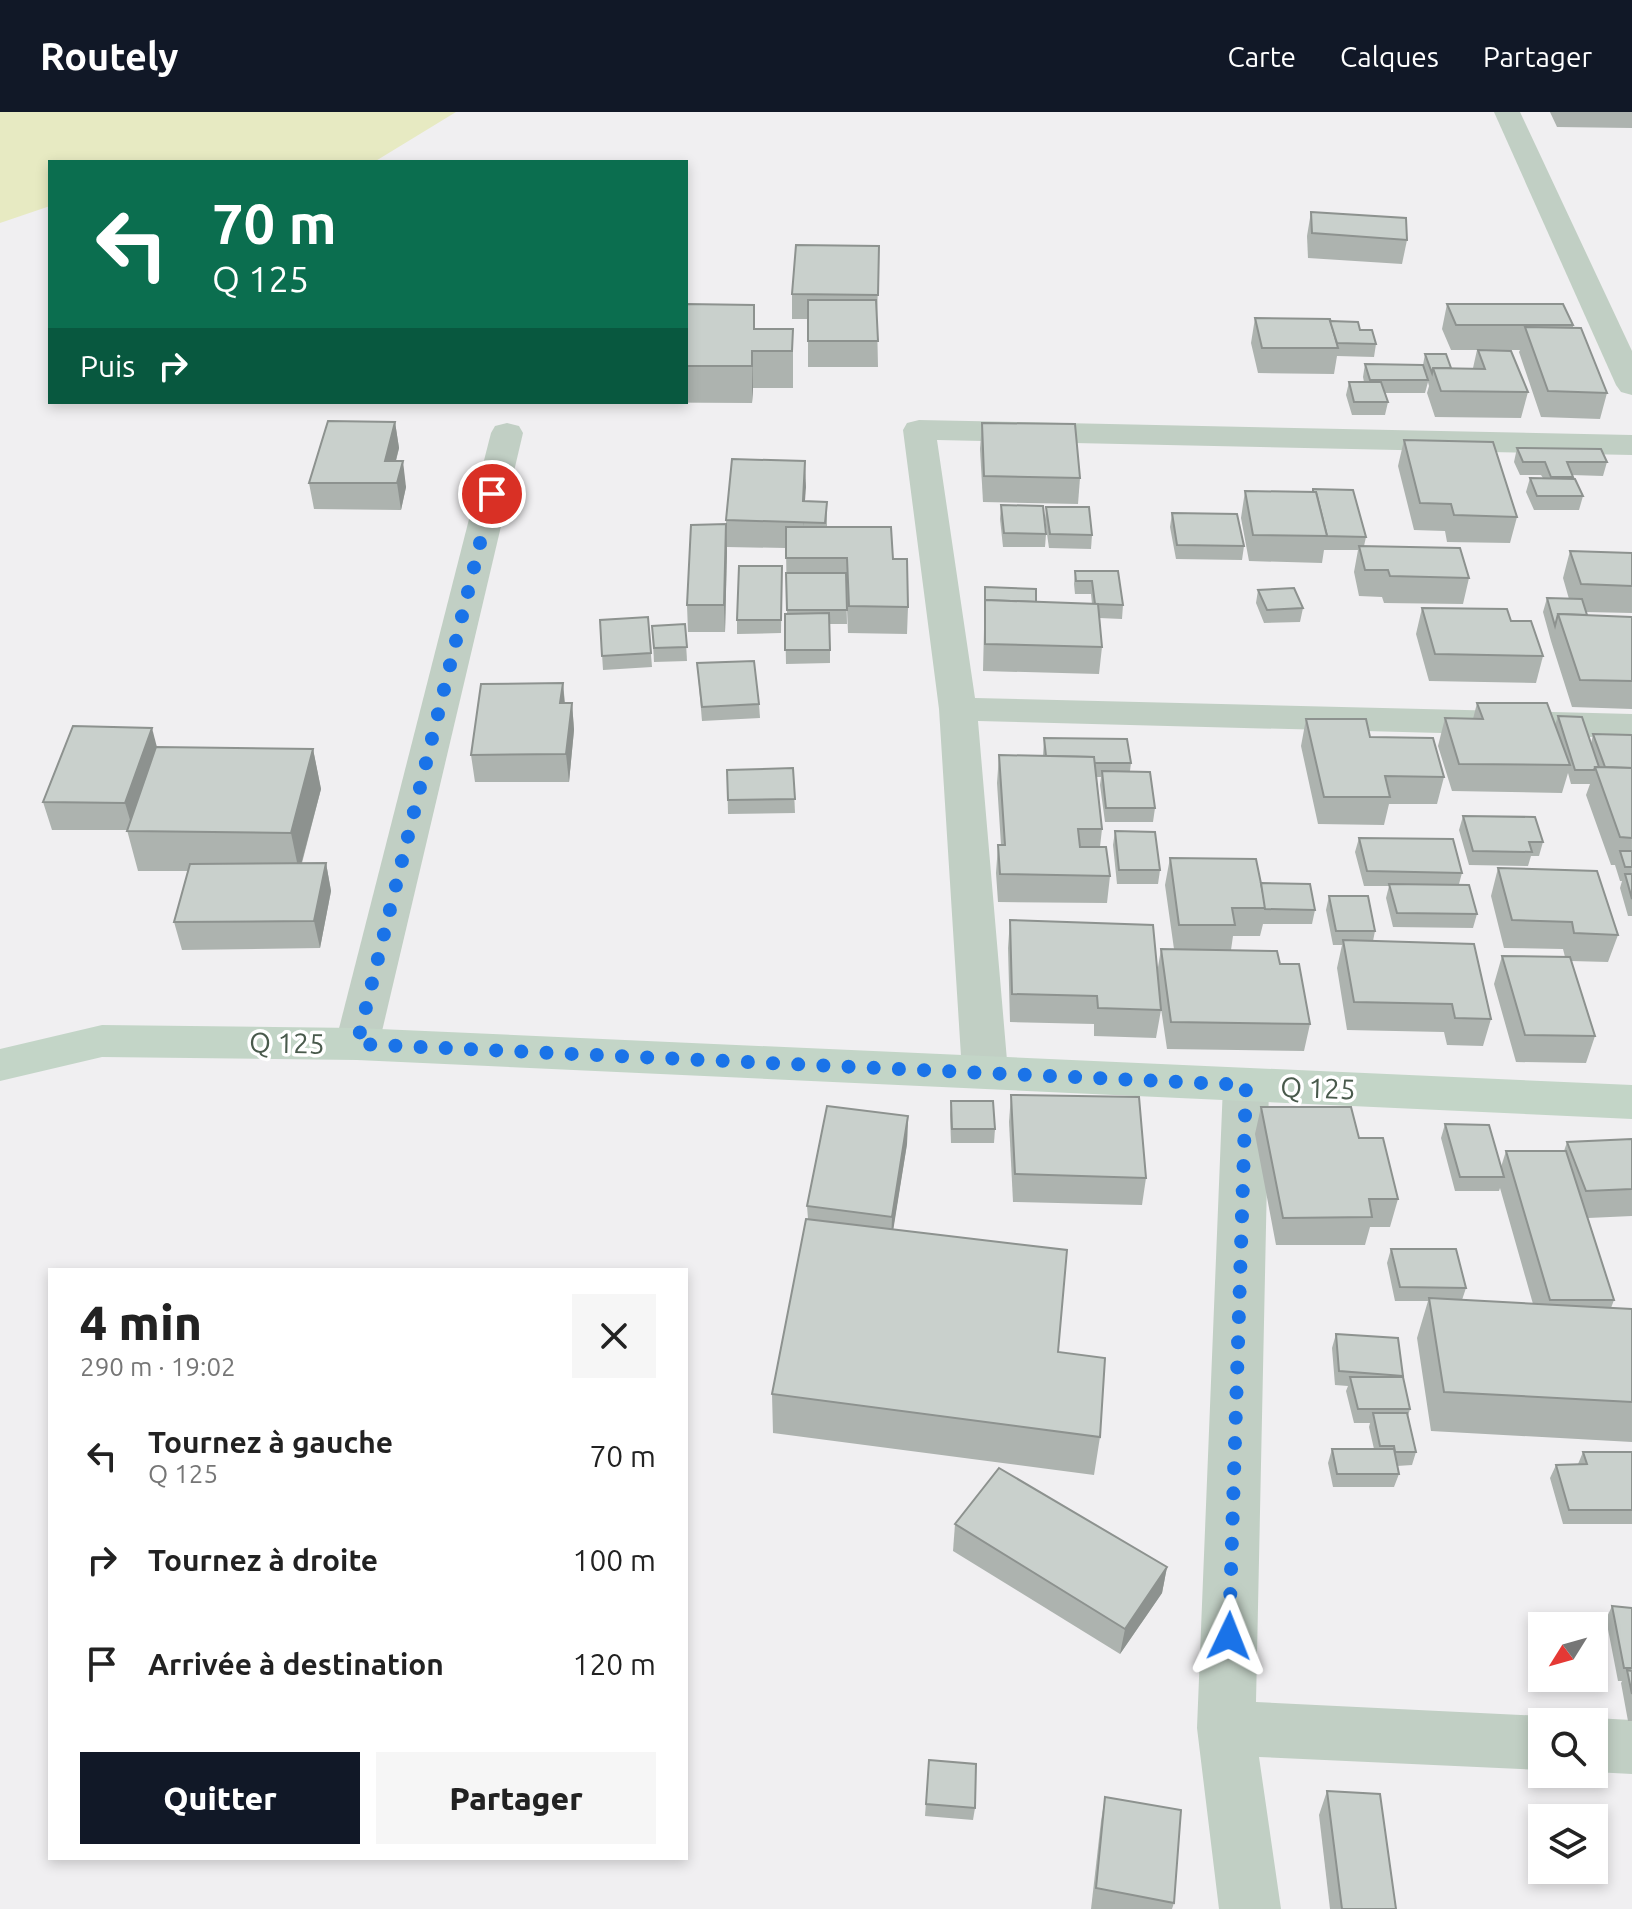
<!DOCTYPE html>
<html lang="fr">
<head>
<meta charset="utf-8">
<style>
	:root { --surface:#fff; --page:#f6f6f6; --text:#222; --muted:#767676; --accent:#111827 }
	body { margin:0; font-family:Ubuntu,sans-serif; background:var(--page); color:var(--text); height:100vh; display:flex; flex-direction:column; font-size:30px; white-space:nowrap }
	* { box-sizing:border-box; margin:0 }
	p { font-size:26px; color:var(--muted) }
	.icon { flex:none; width:44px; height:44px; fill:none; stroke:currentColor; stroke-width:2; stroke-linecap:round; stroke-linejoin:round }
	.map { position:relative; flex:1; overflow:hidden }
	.drawer { position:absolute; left:48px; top:1156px; width:640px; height:592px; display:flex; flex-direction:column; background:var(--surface); border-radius:0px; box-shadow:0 4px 12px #0003 }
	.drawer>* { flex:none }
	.guide { position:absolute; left:48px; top:48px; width:640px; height:244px; border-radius:0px; box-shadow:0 4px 12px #0003; background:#0b6e4f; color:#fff; overflow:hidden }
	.needle { width:52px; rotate:233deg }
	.buttons { position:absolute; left:1528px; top:1500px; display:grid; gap:16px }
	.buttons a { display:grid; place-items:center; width:80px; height:80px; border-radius:0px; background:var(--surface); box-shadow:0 4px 12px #0003; font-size:40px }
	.pin { position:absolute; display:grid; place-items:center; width:68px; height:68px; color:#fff; margin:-34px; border:4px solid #fff; border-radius:50%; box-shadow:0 2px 8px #0007 }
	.me { position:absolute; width:88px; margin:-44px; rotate:2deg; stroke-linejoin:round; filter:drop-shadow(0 0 6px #0008) }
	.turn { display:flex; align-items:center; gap:28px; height:168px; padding:0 32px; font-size:36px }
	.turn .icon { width:104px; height:104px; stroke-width:2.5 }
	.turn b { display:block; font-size:56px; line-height:68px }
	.then { display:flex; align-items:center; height:76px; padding:0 32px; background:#0003; gap:16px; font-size:30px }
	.round { display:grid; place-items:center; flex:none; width:84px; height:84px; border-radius:0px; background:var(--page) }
	.summary { display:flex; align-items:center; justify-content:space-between; height:136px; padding:0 32px }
	h1 { font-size:48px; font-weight:800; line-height:60px }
	.action { display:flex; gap:16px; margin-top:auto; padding:16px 32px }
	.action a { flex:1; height:92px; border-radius:0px; background:var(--accent); color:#fff; font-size:32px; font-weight:800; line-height:92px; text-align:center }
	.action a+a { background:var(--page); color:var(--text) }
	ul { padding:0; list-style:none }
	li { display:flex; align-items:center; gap:24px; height:104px; padding:0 32px }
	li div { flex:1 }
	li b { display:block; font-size:30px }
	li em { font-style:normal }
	header { display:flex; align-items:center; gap:48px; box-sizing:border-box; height:112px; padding:0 40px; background:var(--accent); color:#fff }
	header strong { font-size:38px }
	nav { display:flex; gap:44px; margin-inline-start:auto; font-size:28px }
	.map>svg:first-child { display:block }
	.green { fill:#e7eac2 }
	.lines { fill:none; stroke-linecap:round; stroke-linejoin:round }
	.street { fill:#c1cfc4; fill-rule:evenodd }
	.secondary { fill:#c3d5c7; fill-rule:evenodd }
	.wall { fill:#adb3af }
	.shaded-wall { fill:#8d928f }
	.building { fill:#c9d0cc; stroke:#8d928f; stroke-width:2 }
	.route { stroke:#1a73e8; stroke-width:14; stroke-dasharray:0 25.2 }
	.labels { text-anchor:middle; stroke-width:7; stroke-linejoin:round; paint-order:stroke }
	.street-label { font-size:28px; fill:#495a4c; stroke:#fff }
</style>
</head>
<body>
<header>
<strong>Routely</strong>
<nav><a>Carte</a><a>Calques</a><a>Partager</a></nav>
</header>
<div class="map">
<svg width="1632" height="1797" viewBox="0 0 1632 1797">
	<rect width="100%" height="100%" fill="#f0eff1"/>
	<polygon class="green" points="0,0 456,0 374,50 50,50 50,94 0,111"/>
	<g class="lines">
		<g class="street">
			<polygon points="1494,0 1520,0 1632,239 1632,283 1621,280 1616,273"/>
			<polygon points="919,308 1632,323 1632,343 937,328 975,586 1632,602 1632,626 978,609 1008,960 1001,972 985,976 969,972 962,960 939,597 903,318 907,311"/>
			<polygon points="507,311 519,314 523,321 379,932 373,943 357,948 341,943 335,932 491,321 495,314"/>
			<polygon points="1246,956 1262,961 1269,973 1256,1590 1542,1604 1558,1610 1542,1610 1542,1658 1259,1645 1281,1797 1219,1797 1197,1616 1223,973 1230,961"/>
			<polygon points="1594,1606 1632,1608 1632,1662 1594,1660 1594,1610 1583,1610"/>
		</g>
		<polygon class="secondary" points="102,913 357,916 1632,973 1632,1007 357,948 102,945 0,969 0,937"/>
	</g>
	<g class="wall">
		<polygon points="1550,0 1632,0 1632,16 1557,15"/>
		<polygon points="1311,100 1407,128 1402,152 1308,146 1307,124"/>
		<polygon points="879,134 877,208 878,255 808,255 808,207 792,207 792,182"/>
		<polygon points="686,192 754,193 755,217 793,217 793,276 753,276 752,291 565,290 686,290"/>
		<polygon points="1447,192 1573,213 1573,216 1607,281 1600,307 1541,305 1519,240 1520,238 1507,238 1528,280 1521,306 1435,305 1427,281 1429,274 1428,270 1425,281 1385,281 1388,290 1385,303 1352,303 1346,283 1349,270 1364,270 1363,265 1365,252 1423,253 1425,242 1451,256 1473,256 1477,238 1451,238 1442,217"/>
		<polygon points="1255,206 1330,209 1360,218 1376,232 1374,245 1337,244 1334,262 1258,261 1251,231"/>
		<polygon points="395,310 399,336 396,349 406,375 401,398 314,397 309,371"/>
		<polygon points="982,311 1080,366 1078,392 983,390 980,337"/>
		<polygon points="1404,328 1517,405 1510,431 1447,430 1445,419 1414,418 1398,354"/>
		<polygon points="1517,336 1607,350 1603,364 1572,363 1572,367 1583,384 1579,398 1534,398 1526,380 1530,366 1543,366 1541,363 1520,363 1514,350"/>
		<polygon points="805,349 805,389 827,390 827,415 893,447 908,495 907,522 848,521 846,472 847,512 830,512 830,551 786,552 785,502 787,502 786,436 727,435 725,520 688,520 687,493 726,412 726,408"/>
		<polygon points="1313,377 1366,425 1364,434 1469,466 1463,492 1384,491 1382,485 1359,484 1354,460 1358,438 1324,438 1322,451 1249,449 1241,406 1245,379 1312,380"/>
		<polygon points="1001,393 1046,422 1045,435 1003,435 1000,407"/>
		<polygon points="1046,395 1092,423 1091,437 1049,436 1045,408"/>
		<polygon points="1172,401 1244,434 1242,448 1176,447 1170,415"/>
		<polygon points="1570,439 1632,441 1632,501 1586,500 1587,503 1632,505 1632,597 1572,595 1551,529 1543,500 1547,486 1569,487 1563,466"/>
		<polygon points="782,454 781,521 737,522 737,508"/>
		<polygon points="1075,459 1118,459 1123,493 1122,507 1099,506 1102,535 1099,562 983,559 985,475 1036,490 1092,492 1091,482 1075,482 1074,472"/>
		<polygon points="1258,478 1303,496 1300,510 1264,511 1256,491"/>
		<polygon points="1422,496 1511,509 1543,544 1536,571 1429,569 1416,522"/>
		<polygon points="648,505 652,555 603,558 600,508"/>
		<polygon points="685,512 687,549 654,550 652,514"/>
		<polygon points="697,551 759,592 760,606 702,609"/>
		<polygon points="563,571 565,591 572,591 574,618 569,670 475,670 471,643"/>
		<polygon points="1477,591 1555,613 1558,604 1591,632 1593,622 1632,623 1632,804 1628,804 1620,776 1622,769 1620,769 1615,753 1611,753 1586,683 1590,672 1571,672 1568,661 1562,681 1452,679 1438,634 1445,606 1473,607"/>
		<polygon points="1306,607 1370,625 1444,665 1437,692 1389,692 1384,713 1318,712 1301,634"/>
		<polygon points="1044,626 1131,651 1130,659 1155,696 1153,710 1105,710 1100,673 1101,665 1096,665 1102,717 1100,735 1110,764 1107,791 998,790 996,761 998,733 1001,733 997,671 999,643 1043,644"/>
		<polygon points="157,635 313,637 321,677 302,751 326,751 331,779 320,836 182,838 174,810 188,759 138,759 127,718 52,718 43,690"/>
		<polygon points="793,656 795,701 728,702 727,658"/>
		<polygon points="1463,704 1543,730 1539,744 1531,744 1528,754 1469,753 1459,718"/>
		<polygon points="1115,719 1160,758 1158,772 1117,772 1113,733"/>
		<polygon points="1359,726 1462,761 1459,772 1477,802 1473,816 1393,815 1386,786 1389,774 1364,774 1355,740"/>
		<polygon points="1170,746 1261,771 1315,798 1312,812 1263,812 1260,824 1233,824 1231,838 1280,852 1310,912 1304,939 1167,937 1159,883 1161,898 1156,926 1094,924 1094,912 1010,910 1008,836 1010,808 1157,861 1161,837 1174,837 1165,773"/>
		<polygon points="1498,756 1618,823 1608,850 1571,849 1595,924 1586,951 1516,950 1494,872 1502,844 1565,845 1563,837 1504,836 1491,784"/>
		<polygon points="1329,784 1375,819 1373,829 1491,907 1483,934 1447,933 1444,920 1347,918 1337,856 1342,833 1333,833 1326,798"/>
		<polygon points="1011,983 1146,1066 1142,1093 1013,1090 1009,1010"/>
		<polygon points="951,989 995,1017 994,1031 951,1031 950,1003"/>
		<polygon points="1261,995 1359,1026 1398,1087 1390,1115 1370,1115 1365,1133 1276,1133 1255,1022"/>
		<polygon points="908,1004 907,1032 893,1117 1058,1240 1100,1325 1094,1363 773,1321 772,1282 808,1107 807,1094"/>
		<polygon points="1445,1012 1501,1055 1506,1039 1564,1039 1567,1030 1632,1027 1632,1104 1588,1106 1614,1188 1611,1196 1632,1197 1632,1330 1431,1319 1417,1226 1428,1189 1395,1189 1387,1151 1391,1137 1466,1176 1462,1188 1533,1192 1500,1076 1499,1079 1455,1079 1441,1026"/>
		<polygon points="1336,1222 1403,1264 1410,1297 1408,1304 1416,1340 1412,1353 1397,1354 1399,1362 1394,1375 1333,1375 1328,1351 1332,1337 1374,1337 1369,1315 1370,1311 1354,1311 1346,1279 1348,1274 1335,1273 1332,1236"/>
		<polygon points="1583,1340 1632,1340 1632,1412 1563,1412 1550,1366 1556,1353 1578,1352"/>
		<polygon points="955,1412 1167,1455 1162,1481 1120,1542 953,1439"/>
		<polygon points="1612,1494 1632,1496 1632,1609 1628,1609 1621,1571 1622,1569 1618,1569 1606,1507"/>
		<polygon points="929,1648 975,1696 973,1708 925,1704"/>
		<polygon points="1327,1679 1396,1797 1330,1797 1319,1703"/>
		<polygon points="1105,1685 1174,1791 1172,1797 1091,1797 1101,1709"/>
	</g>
	<g class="shaded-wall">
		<polygon points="752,239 753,276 752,291"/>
		<polygon points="395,310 399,336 390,371 385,349"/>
		<polygon points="403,349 406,375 401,398 397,371"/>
		<polygon points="805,349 806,375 803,415 803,389"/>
		<polygon points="726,412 727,439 725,520 724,493"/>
		<polygon points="563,571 565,598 560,591"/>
		<polygon points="572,591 574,618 569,670 566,642"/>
		<polygon points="152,616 159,643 133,718 125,691"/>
		<polygon points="313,637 321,677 299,760 291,721"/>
		<polygon points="326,751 331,779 320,836 314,809"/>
		<polygon points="908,1004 907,1032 891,1132 892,1105"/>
		<polygon points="1167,1455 1162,1481 1120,1542 1125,1517"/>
	</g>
	<g class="building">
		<polygon points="1311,100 1406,106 1407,128 1312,121"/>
		<polygon points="796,133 879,134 878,183 792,182"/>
		<polygon points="808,188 876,188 878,229 808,229"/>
		<polygon points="686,192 754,193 754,217 793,217 792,239 752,239 752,254 686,254"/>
		<polygon points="1447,192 1563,192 1573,213 1456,213"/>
		<polygon points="1255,206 1330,207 1338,236 1262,236"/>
		<polygon points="1330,209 1358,210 1360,218 1372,218 1376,232 1337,231"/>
		<polygon points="1525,215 1581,216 1607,281 1548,279"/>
		<polygon points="1478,238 1511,239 1528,280 1441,279 1433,256 1485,257"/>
		<polygon points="1425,242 1446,242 1451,256 1433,256 1432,261"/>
		<polygon points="1365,252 1423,253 1428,268 1370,268"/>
		<polygon points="1349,270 1381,270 1388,290 1354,290"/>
		<polygon points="328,309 395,310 385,349 403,349 397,371 309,371"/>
		<polygon points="982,311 1075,312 1080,366 984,364"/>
		<polygon points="1404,328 1493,330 1517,405 1454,403 1451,392 1420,391"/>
		<polygon points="1517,336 1601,337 1607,350 1567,350 1573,365 1551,365 1545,350 1523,350"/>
		<polygon points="732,347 805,349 803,389 827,390 825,411 726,408"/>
		<polygon points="1530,366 1575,367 1583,384 1537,384"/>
		<polygon points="1313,377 1353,378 1366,425 1324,424 1327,424 1316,380 1313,380"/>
		<polygon points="1245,379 1316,380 1327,424 1253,423"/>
		<polygon points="1001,393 1043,394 1046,422 1004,421"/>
		<polygon points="1046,395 1089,395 1092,423 1050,422"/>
		<polygon points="1172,401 1237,402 1244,434 1177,433"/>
		<polygon points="726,412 724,493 687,493 691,413"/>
		<polygon points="786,415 891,415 893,447 907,447 908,495 849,494 847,446 786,446"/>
		<polygon points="1359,434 1460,436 1469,466 1390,464 1388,458 1365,458"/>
		<polygon points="1570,439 1632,441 1632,474 1581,472"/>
		<polygon points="739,454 782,454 781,508 737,508"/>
		<polygon points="1075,459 1118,459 1123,493 1095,492 1092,469 1076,469"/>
		<polygon points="786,461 846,461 847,498 787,498"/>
		<polygon points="985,475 1036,477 1036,490 985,488 985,491"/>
		<polygon points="1294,476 1303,496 1267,498 1258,478"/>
		<polygon points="1547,486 1582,487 1587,503 1558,502 1555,514"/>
		<polygon points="985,488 1098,492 1102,535 985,532"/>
		<polygon points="1422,496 1507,497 1511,509 1531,509 1543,544 1435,542"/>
		<polygon points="829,501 830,538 785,538 785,502"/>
		<polygon points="1558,502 1632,505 1632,569 1580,568"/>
		<polygon points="648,505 651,541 602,544 600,508"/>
		<polygon points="685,512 687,535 654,536 652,514"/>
		<polygon points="754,549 759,592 702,595 697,551"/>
		<polygon points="563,571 560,591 572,591 566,642 471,643 481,572"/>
		<polygon points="1477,591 1547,591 1570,653 1459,652 1445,606 1483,607"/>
		<polygon points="1558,604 1582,605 1599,655 1595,655 1594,658 1575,658"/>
		<polygon points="1306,607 1366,607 1370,625 1433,626 1444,665 1385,664 1390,685 1324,685"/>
		<polygon points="73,614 152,616 125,691 43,690"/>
		<polygon points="1593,622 1632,623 1632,656 1605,655"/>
		<polygon points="1044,626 1127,627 1131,651 1094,651 1094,645 1046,644"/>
		<polygon points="156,635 313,637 291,721 127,719"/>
		<polygon points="999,643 1094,645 1102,717 1078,717 1080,735 1106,735 1110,764 1000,762 998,733 1005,733"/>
		<polygon points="1595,655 1632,656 1632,726 1620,725"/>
		<polygon points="793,656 795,687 728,688 727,658"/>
		<polygon points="1102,659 1150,660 1155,696 1106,696"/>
		<polygon points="1463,704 1535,705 1543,730 1529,730 1532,740 1473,739"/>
		<polygon points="1115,719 1155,720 1160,758 1119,758"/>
		<polygon points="1359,726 1453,727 1462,761 1367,759"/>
		<polygon points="1620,739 1632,739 1632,755 1625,755"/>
		<polygon points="1170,746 1256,747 1266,796 1232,796 1235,813 1179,813"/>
		<polygon points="326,751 314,809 174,810 190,752"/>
		<polygon points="1498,756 1597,759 1618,823 1574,821 1572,810 1512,808"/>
		<polygon points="1625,762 1632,762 1632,787"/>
		<polygon points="1261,771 1310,772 1315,798 1265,797"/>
		<polygon points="1389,772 1469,773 1477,802 1397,801"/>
		<polygon points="1329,784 1368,784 1375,819 1336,819"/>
		<polygon points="1010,808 1153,813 1161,898 1098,896 1097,884 1012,882"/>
		<polygon points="1343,828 1474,832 1491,907 1455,906 1452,892 1354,890"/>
		<polygon points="1161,837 1277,839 1280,852 1299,852 1310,912 1171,910"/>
		<polygon points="1502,844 1570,845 1595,924 1525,923"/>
		<polygon points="1011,983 1139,985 1146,1066 1015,1062"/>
		<polygon points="951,989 993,989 995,1017 952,1017"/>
		<polygon points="827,994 908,1004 892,1105 807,1094"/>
		<polygon points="1261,995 1351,995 1359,1026 1383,1026 1398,1087 1369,1087 1372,1105 1283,1106"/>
		<polygon points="1445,1012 1489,1013 1504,1065 1460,1065"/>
		<polygon points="1632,1027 1632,1077 1586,1079 1567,1030"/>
		<polygon points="1506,1039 1566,1039 1614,1188 1550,1188"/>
		<polygon points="806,1107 1067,1138 1058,1240 1105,1246 1100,1325 772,1282"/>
		<polygon points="1391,1137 1456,1137 1466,1176 1400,1175"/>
		<polygon points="1429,1186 1632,1197 1632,1290 1444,1280"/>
		<polygon points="1336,1222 1398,1226 1403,1264 1339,1259"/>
		<polygon points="1350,1265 1403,1265 1410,1297 1358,1297"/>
		<polygon points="1373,1301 1407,1301 1416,1340 1395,1340 1394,1334 1380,1334"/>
		<polygon points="1332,1337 1394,1337 1399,1362 1337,1362"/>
		<polygon points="1583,1340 1632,1340 1632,1398 1569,1398 1556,1353 1587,1352"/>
		<polygon points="999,1356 1167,1455 1125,1517 955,1412"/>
		<polygon points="1612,1494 1632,1496 1632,1556 1624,1556"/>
		<polygon points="1627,1558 1632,1559 1632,1582"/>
		<polygon points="929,1648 976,1652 975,1696 926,1692"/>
		<polygon points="1327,1679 1380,1682 1396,1797 1342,1797"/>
		<polygon points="1105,1685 1181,1698 1174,1791 1096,1776"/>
	</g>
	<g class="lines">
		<polyline class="route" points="492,382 357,932 1246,973 1229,1524"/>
	</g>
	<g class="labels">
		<g class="street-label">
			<text transform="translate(287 931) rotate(1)" y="10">Q 125</text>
			<text transform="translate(1318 976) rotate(2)" y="10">Q 125</text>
		</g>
	</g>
</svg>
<div class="buttons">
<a><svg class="needle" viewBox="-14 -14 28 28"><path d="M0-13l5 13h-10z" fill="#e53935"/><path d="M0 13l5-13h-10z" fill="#767676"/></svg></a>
<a><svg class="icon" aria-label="search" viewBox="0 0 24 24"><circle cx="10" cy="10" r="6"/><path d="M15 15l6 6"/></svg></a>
<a><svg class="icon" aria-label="layers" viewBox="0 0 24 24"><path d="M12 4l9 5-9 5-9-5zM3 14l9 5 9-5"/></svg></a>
</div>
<div class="pin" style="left:492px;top:382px;background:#d93025"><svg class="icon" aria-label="arrive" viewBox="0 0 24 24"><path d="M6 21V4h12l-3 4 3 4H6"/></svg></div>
<svg class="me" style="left:1229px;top:1524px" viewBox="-20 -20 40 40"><path d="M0-17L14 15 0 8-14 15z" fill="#1a73e8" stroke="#fff" stroke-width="4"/></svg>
<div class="guide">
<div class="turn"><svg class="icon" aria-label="left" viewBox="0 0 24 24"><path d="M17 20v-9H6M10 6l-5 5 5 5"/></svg><div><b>70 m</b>Q 125</div></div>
<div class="then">Puis<svg class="icon" aria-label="right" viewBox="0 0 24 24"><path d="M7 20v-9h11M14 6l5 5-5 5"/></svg></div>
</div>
<section class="drawer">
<div class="summary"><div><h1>4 min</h1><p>290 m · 19:02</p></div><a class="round"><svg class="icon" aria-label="close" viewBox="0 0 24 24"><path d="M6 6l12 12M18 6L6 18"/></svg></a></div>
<ul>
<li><svg class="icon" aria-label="left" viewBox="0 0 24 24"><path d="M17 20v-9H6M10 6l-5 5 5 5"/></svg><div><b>Tournez à gauche</b><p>Q 125</p></div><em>70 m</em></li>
<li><svg class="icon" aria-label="right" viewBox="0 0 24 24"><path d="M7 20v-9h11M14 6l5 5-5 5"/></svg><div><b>Tournez à droite</b></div><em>100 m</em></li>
<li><svg class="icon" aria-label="arrive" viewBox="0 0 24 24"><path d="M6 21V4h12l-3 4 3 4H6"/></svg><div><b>Arrivée à destination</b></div><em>120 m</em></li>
</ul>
<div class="action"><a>Quitter</a><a>Partager</a></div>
</section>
</div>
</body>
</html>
